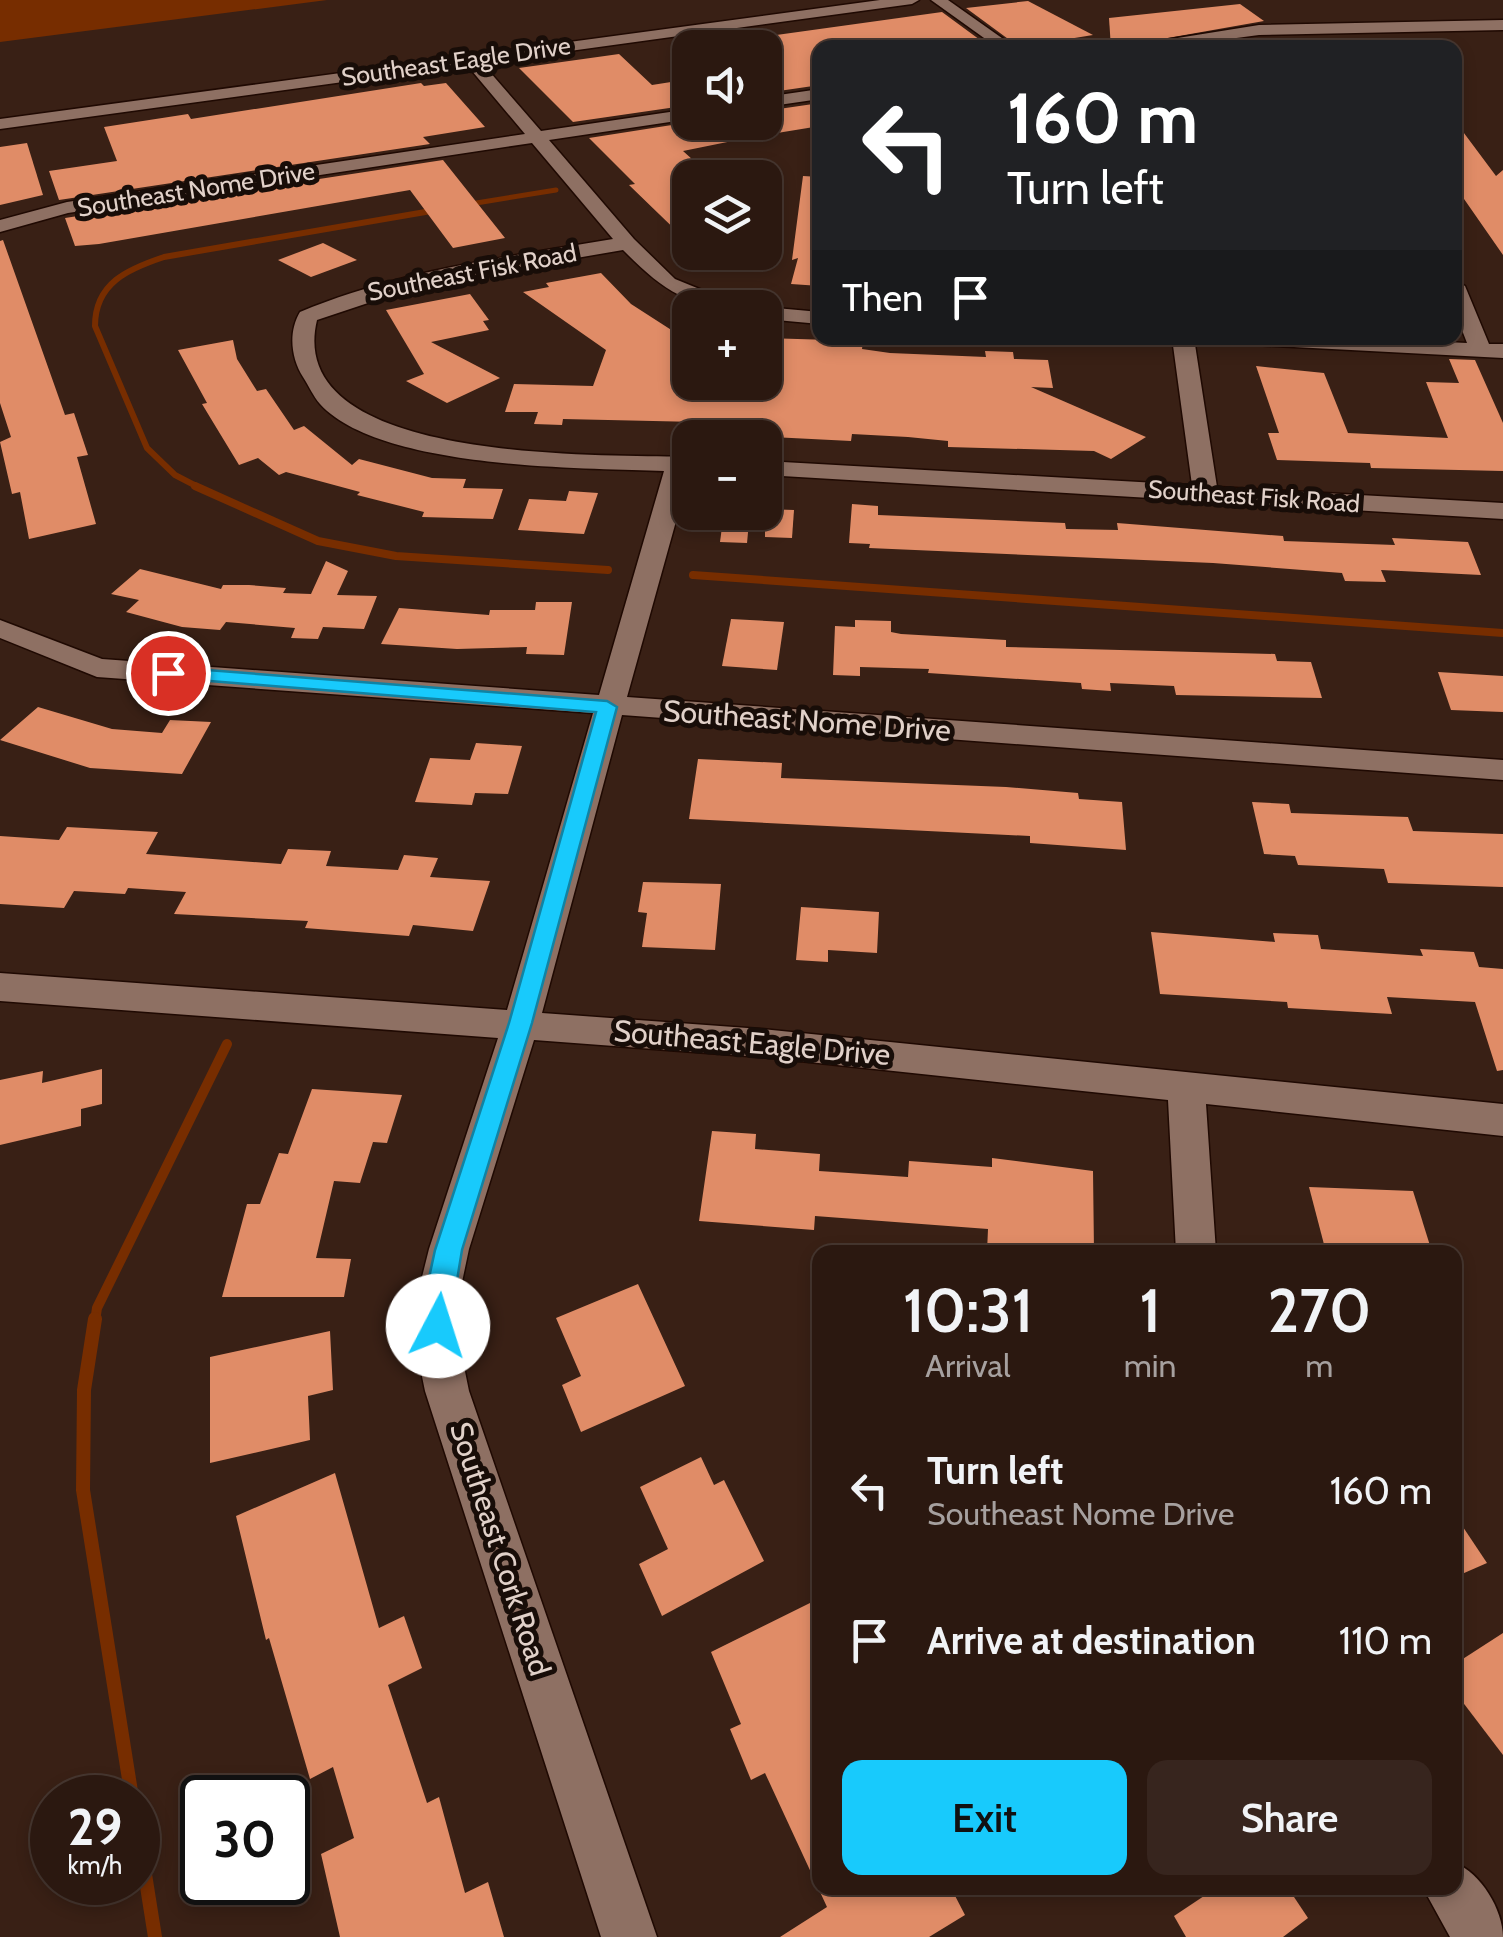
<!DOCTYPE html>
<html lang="en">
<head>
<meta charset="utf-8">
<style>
	:root { --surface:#2b1810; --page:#37251e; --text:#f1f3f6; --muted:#a6a09f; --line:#473730; --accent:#18cafc }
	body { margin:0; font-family:Cabin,sans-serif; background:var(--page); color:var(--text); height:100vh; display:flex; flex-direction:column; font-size:38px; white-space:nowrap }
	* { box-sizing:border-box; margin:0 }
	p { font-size:32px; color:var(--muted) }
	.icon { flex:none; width:55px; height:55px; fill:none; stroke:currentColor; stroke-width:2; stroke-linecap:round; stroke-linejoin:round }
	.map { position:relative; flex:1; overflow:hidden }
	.details { position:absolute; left:812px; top:1245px; width:650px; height:650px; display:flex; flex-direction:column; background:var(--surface); border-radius:20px; box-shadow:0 5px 15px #0003,0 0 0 2px var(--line) }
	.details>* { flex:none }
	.top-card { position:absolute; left:812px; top:40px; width:650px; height:305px; border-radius:20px; box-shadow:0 5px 15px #0003,0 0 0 2px var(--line); background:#202124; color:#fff; overflow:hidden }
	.controls { position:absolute; left:672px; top:30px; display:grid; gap:20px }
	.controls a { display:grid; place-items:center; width:110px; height:110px; border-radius:20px; background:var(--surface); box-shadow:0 5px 15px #0003,0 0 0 2px var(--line); font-size:50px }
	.speed { position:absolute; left:30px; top:1775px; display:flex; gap:20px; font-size:50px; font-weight:700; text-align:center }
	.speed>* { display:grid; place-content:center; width:130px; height:130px; border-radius:50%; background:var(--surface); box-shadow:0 5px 15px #0003,0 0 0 2px var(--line); line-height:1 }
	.speed small { font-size:25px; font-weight:400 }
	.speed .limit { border:5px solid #111; border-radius:15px; background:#fff; color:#111 }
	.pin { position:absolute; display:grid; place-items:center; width:85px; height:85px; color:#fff; margin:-42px; border:5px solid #fff; border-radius:50%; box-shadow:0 2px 10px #0007 }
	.me { position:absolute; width:110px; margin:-55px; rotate:5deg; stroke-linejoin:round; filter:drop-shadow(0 0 8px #0008) }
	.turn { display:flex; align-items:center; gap:35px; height:210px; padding:0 30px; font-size:45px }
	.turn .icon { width:130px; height:130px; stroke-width:2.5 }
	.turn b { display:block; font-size:70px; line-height:85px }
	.then { display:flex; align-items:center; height:95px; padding:0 30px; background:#0003; gap:20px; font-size:38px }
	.eta { display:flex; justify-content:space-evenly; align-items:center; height:170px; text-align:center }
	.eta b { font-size:60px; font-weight:600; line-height:70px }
	.primary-button { display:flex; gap:20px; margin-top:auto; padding:20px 30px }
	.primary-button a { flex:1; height:115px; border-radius:20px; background:var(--accent); color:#111; font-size:40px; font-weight:600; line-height:115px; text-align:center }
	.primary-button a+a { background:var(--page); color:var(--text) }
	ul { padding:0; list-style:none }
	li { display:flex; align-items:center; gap:30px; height:150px; padding:0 30px }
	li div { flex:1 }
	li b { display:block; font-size:38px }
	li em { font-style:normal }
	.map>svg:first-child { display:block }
	.water { fill:#772d00 }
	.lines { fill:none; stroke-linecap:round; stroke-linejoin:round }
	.stream-far4 { stroke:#772d00; stroke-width:5 }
	.stream-far3 { stroke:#772d00; stroke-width:6 }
	.stream-far2 { stroke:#772d00; stroke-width:8 }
	.stream-far1 { stroke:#772d00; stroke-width:10 }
	.stream { stroke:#772d00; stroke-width:14 }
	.building { fill:#e08c67 }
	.minor-casing { stroke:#1f0902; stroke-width:3 }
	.minor { fill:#8e7063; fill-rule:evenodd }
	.route { fill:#18cafc; stroke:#1083a4; stroke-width:2.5 }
	.labels { text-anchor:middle; stroke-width:10; stroke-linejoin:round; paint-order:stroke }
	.far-street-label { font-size:25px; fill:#e1d1c9; stroke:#180d08 }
	.street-label { font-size:30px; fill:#e1d1c9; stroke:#180d08 }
</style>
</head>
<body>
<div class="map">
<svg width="1503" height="1937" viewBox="0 0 1503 1937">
	<rect width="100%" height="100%" fill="#392015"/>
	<polygon class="water" points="0,0 327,0 0,42"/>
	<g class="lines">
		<g class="stream-far4">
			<polyline points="464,205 556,190"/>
			<polyline points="424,212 437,210"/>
		</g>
		<path class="stream-far3" d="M200,488L175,475L147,448L95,326C95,283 128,269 164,257L437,210"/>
		<g class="stream-far2">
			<polyline points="195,486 318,541 396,556 608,570"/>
			<polyline points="693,575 1503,633"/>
		</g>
		<polyline class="stream-far1" points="95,1321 97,1308 227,1044"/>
		<g class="stream">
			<polyline points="95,1319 84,1390 83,1490 132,1798"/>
			<polyline points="138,1830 155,1937"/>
		</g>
	</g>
	<g class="building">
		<polygon points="1028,1 1093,35 1019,47 966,8"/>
		<polygon points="1240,4 1264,21 1111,48 1109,18"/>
		<polygon points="942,12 991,48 820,48 820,85 765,93 765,48 742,48 733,41"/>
		<polygon points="1287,38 1300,48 1193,48 1259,39"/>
		<polygon points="619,54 652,85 690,79 690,105 573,122 519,68"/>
		<polygon points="421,83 424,86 446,83 485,127 423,137 430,144 59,200 49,171 117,161 104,127 188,114 191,119"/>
		<polygon points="820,103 820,126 765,135 765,111"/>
		<polygon points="1455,121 1496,176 1503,170 1503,255 1455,186"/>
		<polygon points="691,122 751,122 752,137 683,151 713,178 690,178 690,244 629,185 635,184 589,138"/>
		<polygon points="27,143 43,195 0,205 0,147"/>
		<polygon points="443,160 505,238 453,248 410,190 99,244 75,246 65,218"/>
		<polygon points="803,176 820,177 820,286 791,284 798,258 792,260"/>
		<polygon points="3,240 65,415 74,413 88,455 77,457 96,524 29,539 20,492 12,494 0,442 11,437 0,403 0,241"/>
		<polygon points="323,243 357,260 311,277 278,260"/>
		<polygon points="601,273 631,304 690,342 690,396 765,398 765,338 863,341 862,349 890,353 986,357 985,351 1013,352 1014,359 1048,360 1053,388 1031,387 1146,437 1111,459 1094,451 948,447 948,441 908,437 852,434 851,441 697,433 698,422 563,419 562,425 534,424 538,412 505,412 514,384 593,386 606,350 523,292 549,287 546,283"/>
		<polygon points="470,294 489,320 483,321 489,330 431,342 500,378 447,403 406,381 424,374 386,310"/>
		<polygon points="233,340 237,359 257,391 266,389 294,430 304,426 352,465 359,459 432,478 466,479 463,488 503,489 493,519 422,517 424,512 357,495 360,492 286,472 279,475 258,458 239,465 202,404 207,403 178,350"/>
		<polygon points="1449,359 1475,360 1503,423 1503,471 1371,468 1370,463 1277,460 1268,433 1279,433 1256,366 1324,373 1348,433 1448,438 1426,382 1459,383"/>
		<polygon points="569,491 598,493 584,534 518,530 529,499 566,501"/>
		<polygon points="852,504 878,506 878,515 1065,523 1066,529 1118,530 1117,523 1283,536 1284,541 1395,545 1392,538 1468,542 1481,575 1381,570 1386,582 1345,581 1342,573 1213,563 869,548 870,544 849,543"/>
		<polygon points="765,509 794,510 792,538 765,537"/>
		<polygon points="724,512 750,512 747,543 720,542"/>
		<polygon points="326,561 348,571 337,595 377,596 364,629 323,627 318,639 291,638 295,628 226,622 220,630 182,627 126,612 139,600 111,594 140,569 221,589 223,585 249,585 286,588 283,593 311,594"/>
		<polygon points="536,602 572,602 564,655 526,654 527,647 457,649 381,644 399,608 489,615 490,610 535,610"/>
		<polygon points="731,619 784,622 777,670 722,666"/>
		<polygon points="855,620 891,621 891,632 901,634 1006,640 1006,647 1275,654 1277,661 1311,662 1322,698 1176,695 1174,686 1110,683 1111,691 1082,689 1081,683 928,673 929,669 860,667 860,676 833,675 835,626 855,627"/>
		<polygon points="1438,672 1503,676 1503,712 1451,710"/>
		<polygon points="38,707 112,729 162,733 170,720 211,722 182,774 90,768 0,740"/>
		<polygon points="476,743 522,746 508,794 475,793 472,805 415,802 430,758 470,760"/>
		<polygon points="698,759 782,763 781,778 1006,787 1078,793 1079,799 1122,802 1126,850 1030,843 1030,836 689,819"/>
		<polygon points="1252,802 1289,804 1291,813 1408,817 1413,831 1503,834 1503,887 1388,883 1384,869 1298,865 1295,856 1264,854"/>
		<polygon points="67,827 158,832 146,854 281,864 288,849 331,851 326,866 398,870 404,855 438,858 430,877 490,881 473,931 413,925 409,936 305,928 308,921 174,914 186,892 128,888 125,894 74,891 64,908 0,904 0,836 59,840"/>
		<polygon points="643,882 721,884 715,950 642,947 647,913 638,912"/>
		<polygon points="801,907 879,912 877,953 828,950 828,962 796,960"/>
		<polygon points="1151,932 1275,942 1273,933 1318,935 1321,949 1423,956 1420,949 1474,952 1479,967 1503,969 1503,1070 1497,1071 1475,1002 1387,997 1392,1014 1288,1008 1287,1002 1160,994"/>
		<polygon points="102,1069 102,1104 81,1109 81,1126 0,1145 0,1080 43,1071 42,1083"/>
		<polygon points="312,1089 402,1095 387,1143 373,1142 360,1183 334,1181 316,1258 351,1259 344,1297 222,1297 247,1204 260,1204 279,1153 288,1154"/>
		<polygon points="712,1131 756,1134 755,1149 820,1154 819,1171 908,1177 909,1161 992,1167 992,1158 1093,1171 1094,1252 987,1252 988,1229 815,1216 814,1230 699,1221"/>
		<polygon points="1309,1187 1413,1191 1432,1252 1326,1252"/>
		<polygon points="638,1284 685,1386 581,1432 562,1385 581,1376 556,1318"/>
		<polygon points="330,1331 333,1390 308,1396 310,1440 210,1463 210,1357"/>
		<polygon points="701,1457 714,1485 724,1480 764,1561 662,1616 639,1564 668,1549 640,1487"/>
		<polygon points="335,1473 379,1628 404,1616 422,1668 388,1685 427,1803 439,1797 465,1893 488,1882 504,1937 340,1937 321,1854 354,1838 333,1767 310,1779 269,1638 266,1640 236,1516"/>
		<polygon points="1455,1515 1487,1563 1455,1577"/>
		<polygon points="812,1602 820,1620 820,1888 951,1888 965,1915 929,1937 780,1937 827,1907 765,1773 751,1780 730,1729 741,1724 711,1652"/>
		<polygon points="1503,1633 1503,1755 1455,1692 1455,1664"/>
		<polygon points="1216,1888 1288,1888 1308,1918 1283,1937 1186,1937 1174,1916"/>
	</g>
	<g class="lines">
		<defs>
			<g id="minor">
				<path d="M880,0H919L912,4L482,63L541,131L690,109V119L549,140L634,239L675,279L746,308C687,308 663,290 623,250L425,284L317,320C282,466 606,454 690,457V471L627,697L1503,760V780L622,715L542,1013L761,1029L1503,1104V1136L1206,1104L1216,1252H1176L1168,1100L761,1057L534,1040L469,1249L458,1301L461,1352L469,1391L657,1937H601L425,1391L417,1352L416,1301L429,1249L498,1038L0,1001V973L507,1010L593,713L97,677L0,638V620L102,659L599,695L664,471C579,468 379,469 320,404C313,396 309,386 303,377C291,358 288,332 300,312C401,270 506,257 613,239L532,143L68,213L0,232V220L67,202L525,134L467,65L0,129V119Z"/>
				<polygon points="931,0 948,0 1016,48 998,48"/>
				<polygon points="1503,20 1503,30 1259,35 1161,48 1115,48 1259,25"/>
				<polygon points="820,89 820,99 765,107 765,97"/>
				<polygon points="1455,280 1465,286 1489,344 1503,344 1503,358 1235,344 1224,338 1359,338 1467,343 1455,312"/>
				<polygon points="765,307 820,312 820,324 765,319 765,308 762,308"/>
				<polygon points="1172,338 1194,338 1217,487 1503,503 1503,519 765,475 765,461 1192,485"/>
				<path d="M1455,1863C1481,1873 1503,1910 1503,1937H1450L1423,1888H1455Z"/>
			</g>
		</defs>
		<use href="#minor" class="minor-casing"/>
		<use href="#minor" class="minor"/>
	</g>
	<polygon class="route" points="168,667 607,701 617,707 532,1023 462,1250 448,1335 438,1339 428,1335 424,1301 435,1250 509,1023 596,712 161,677 161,669"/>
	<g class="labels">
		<g class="far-street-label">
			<text transform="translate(456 61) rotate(-8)" y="9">Southeast Eagle Drive</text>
			<text transform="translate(196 189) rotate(-9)" y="9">Southeast Nome Drive</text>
			<text transform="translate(472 272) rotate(-11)" y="9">Southeast Fisk Road</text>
			<text transform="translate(1254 496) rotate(4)" y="9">Southeast Fisk Road</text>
		</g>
		<g class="street-label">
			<text transform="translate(807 721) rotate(4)" y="10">Southeast Nome Drive</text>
			<text transform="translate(752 1043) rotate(5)" y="10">Southeast Eagle Drive</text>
			<text transform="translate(500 1549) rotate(72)" y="10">Southeast Cork Road</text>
		</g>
	</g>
</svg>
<div class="controls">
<a><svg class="icon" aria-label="sound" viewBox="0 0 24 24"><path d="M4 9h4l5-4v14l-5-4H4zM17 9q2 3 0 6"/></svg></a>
<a><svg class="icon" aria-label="layers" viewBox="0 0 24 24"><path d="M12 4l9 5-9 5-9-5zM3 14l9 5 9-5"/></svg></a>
<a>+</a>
<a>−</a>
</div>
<div class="speed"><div>29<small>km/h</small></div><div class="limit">30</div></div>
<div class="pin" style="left:168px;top:673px;background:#d93025"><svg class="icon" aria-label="arrive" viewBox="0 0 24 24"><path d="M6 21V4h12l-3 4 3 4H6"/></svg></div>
<svg class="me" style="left:438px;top:1326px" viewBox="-20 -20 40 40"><circle r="19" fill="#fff"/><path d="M0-13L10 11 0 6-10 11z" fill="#18cafc"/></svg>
<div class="top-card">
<div class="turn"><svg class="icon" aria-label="left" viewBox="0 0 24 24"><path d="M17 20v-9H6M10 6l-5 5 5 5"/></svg><div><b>160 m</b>Turn left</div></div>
<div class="then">Then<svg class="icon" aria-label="arrive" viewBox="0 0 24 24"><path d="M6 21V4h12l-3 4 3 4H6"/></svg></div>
</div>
<section class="details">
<div class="eta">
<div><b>10:31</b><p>Arrival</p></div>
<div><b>1</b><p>min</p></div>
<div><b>270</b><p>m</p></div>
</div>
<ul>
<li><svg class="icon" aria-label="left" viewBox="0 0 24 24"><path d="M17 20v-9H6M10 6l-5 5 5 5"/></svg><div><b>Turn left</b><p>Southeast Nome Drive</p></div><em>160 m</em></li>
<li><svg class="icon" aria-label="arrive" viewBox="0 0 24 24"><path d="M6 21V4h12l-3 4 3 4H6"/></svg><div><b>Arrive at destination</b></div><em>110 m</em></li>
</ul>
<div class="primary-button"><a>Exit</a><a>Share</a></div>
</section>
</div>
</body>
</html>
